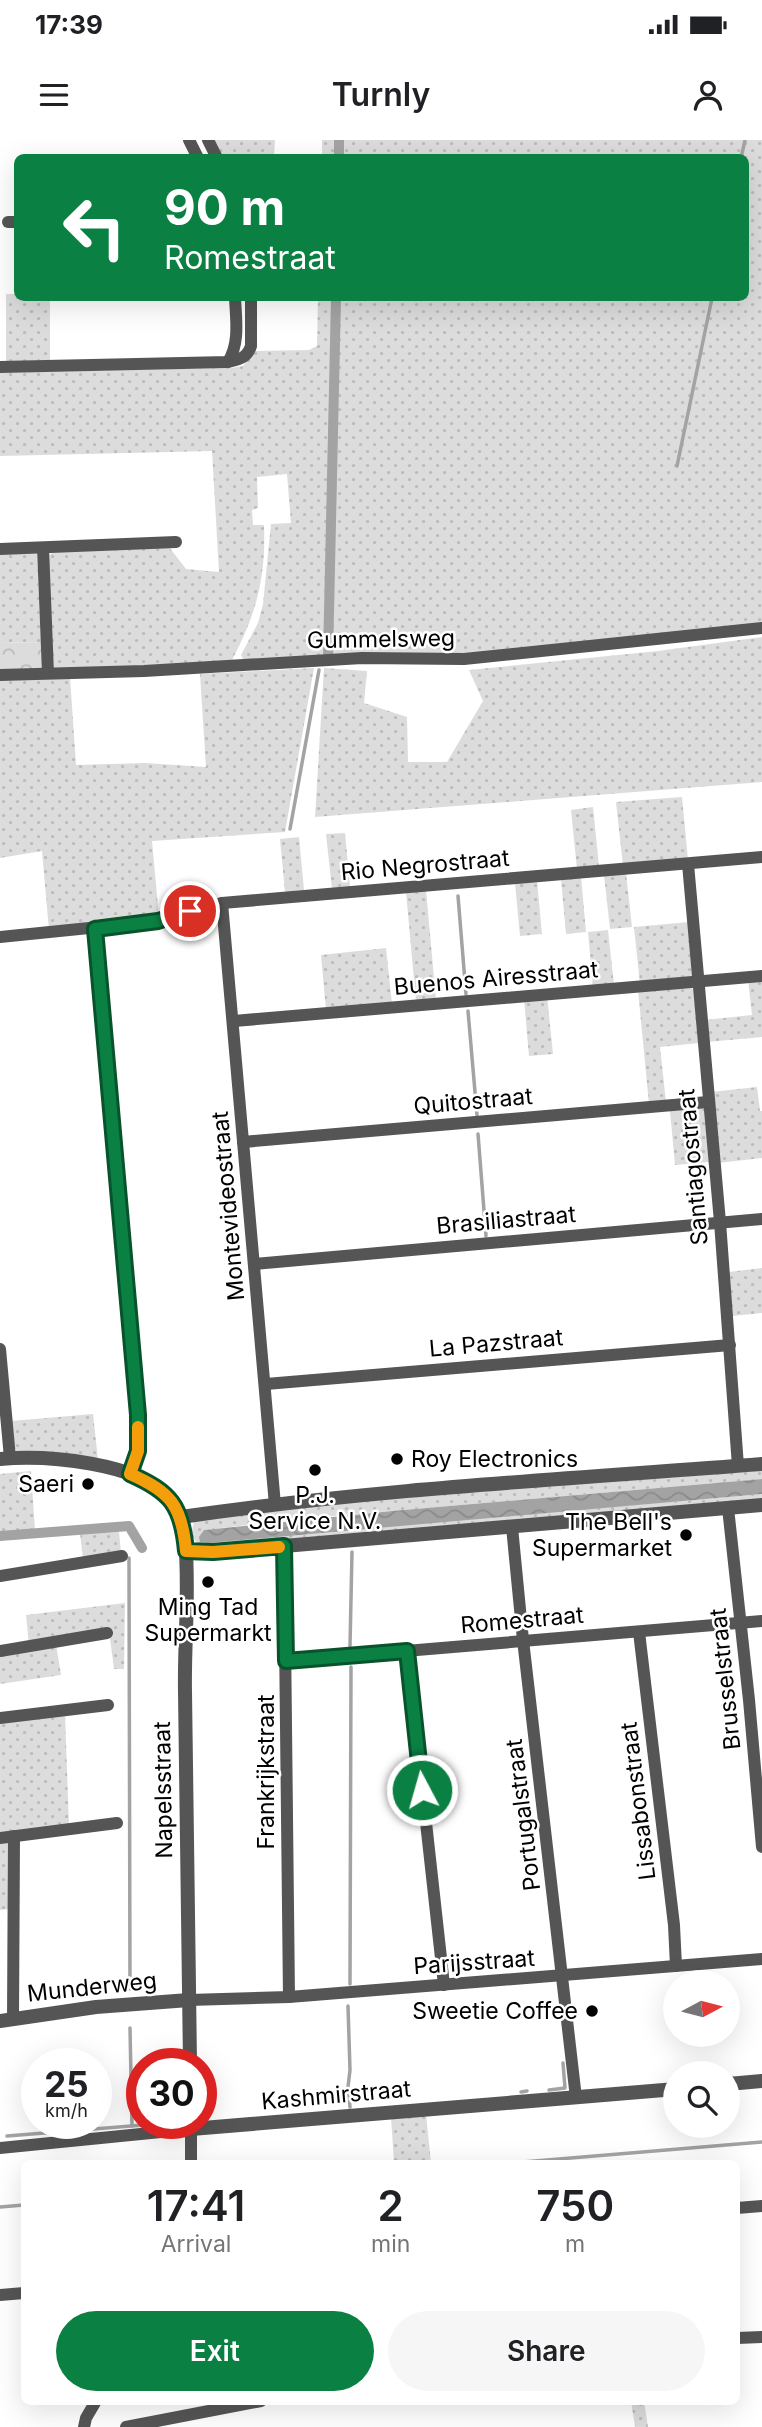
<!DOCTYPE html>
<html lang="en">
<head>
<meta charset="utf-8">
<style>
	:root { --surface:#fff; --page:#f6f6f6; --text:#202124; --muted:#757577; --accent:#0b8043 }
	body { margin:0; font-family:Inter,sans-serif; background:var(--page); color:var(--text); height:100vh; display:flex; flex-direction:column; font-size:26px; white-space:nowrap }
	* { box-sizing:border-box; margin:0 }
	p { font-size:23px; color:var(--muted) }
	.icon { flex:none; width:38px; height:38px; fill:none; stroke:currentColor; stroke-width:2; stroke-linecap:round; stroke-linejoin:round }
	.map { position:relative; flex:1; overflow:hidden }
	.panel { position:absolute; left:21px; top:2020px; width:719px; height:245px; display:flex; flex-direction:column; background:var(--surface); border-radius:10px; box-shadow:0 7px 28px #0002 }
	.panel>* { flex:none }
	.top-card { position:absolute; left:14px; top:14px; width:735px; height:147px; border-radius:10px; box-shadow:0 7px 28px #0002; background:#0b8043; color:#fff; overflow:hidden }
	.needle { width:46px; rotate:83deg }
	.controls { position:absolute; left:663px; top:1830px; display:grid; gap:14px }
	.controls a { display:grid; place-items:center; width:77px; height:77px; border-radius:50%; background:var(--surface); box-shadow:0 7px 28px #0002; font-size:35px }
	.speed { position:absolute; left:21px; top:1908px; display:flex; gap:14px; font-size:35px; font-weight:700; text-align:center }
	.speed>* { display:grid; place-content:center; width:91px; height:91px; border-radius:50%; background:var(--surface); box-shadow:0 7px 28px #0002; line-height:1 }
	.speed small { font-size:18px; font-weight:400 }
	.speed .limit { border:10px solid #d22; background:#fff; color:#111 }
	.pin { position:absolute; display:grid; place-items:center; width:60px; height:60px; color:#fff; margin:-30px; border:4px solid #fff; border-radius:50%; box-shadow:0 2px 7px #0007 }
	.me { position:absolute; width:77px; margin:-38px; rotate:354deg; stroke-linejoin:round; filter:drop-shadow(0 0 5px #0008) }
	.turn { display:flex; align-items:center; gap:24px; height:147px; padding:0 35px; font-size:32px }
	.turn .icon { width:91px; height:91px; stroke-width:2.5 }
	.turn b { display:block; font-size:49px; line-height:60px }
	.eta { display:flex; justify-content:space-evenly; align-items:center; height:119px; text-align:center }
	.eta b { font-size:42px; font-weight:600; line-height:49px }
	.cta { display:flex; gap:14px; margin-top:auto; padding:14px 35px }
	.cta a { flex:1; height:80px; border-radius:42px; background:var(--accent); color:#fff; font-size:28px; font-weight:600; line-height:80px; text-align:center }
	.cta a+a { background:var(--page); color:var(--text) }
	.status { display:flex; justify-content:space-between; align-items:center; height:49px; padding:0 35px; background:var(--surface); direction:ltr }
	.status svg { height:19px; fill:currentColor }
	header { display:flex; justify-content:space-between; align-items:center; height:91px; padding:0 35px; background:var(--surface); font-size:32px; font-weight:600 }
	.map>svg:first-child { display:block }
	.grass { fill:url(#grass-dots) }
	.forest { fill:url(#forest-crowns) }
	.water { fill:url(#water-waves) }
	.lines { fill:none; stroke-linecap:round; stroke-linejoin:round }
	.stream { stroke:#a3a3a3; stroke-width:3.5 }
	.canal { stroke:#a3a3a3; stroke-width:10 }
	.minor { stroke:#555; stroke-width:12 }
	.tertiary { stroke:#555; stroke-width:14 }
	.route-casing { stroke:#07532c; stroke-width:18 }
	.route { stroke:#0b8043; stroke-width:12 }
	.slow { stroke:#f59e0b; stroke-width:12 }
	.poi-dot { fill:#000; stroke:#fff; stroke-width:2.5 }
	.labels { text-anchor:middle; stroke-width:5; stroke-linejoin:round; paint-order:stroke }
	.street-label { font-size:23px; fill:#000; stroke:#fff }
	.poi-label { font-size:23px; fill:#000; stroke:#fff; text-anchor:end }
</style>
</head>
<body>
<div class="status"><b>17:39</b><svg viewBox="0 0 49 12"><path d="M0 12V9h3v3zM5 12V6h3v6zM10 12V3h3v9zM15 12V0h3v12zM26 1h20v11H26zM47 4h2v5h-2z"/></svg></div>
<header><svg class="icon" aria-label="menu" viewBox="0 0 24 24"><path d="M4 6h16M4 12h16M4 18h16"/></svg>Turnly<svg class="icon" aria-label="person" viewBox="0 0 24 24"><circle cx="12" cy="8" r="4"/><path d="M4 21q1-7 8-7t8 7"/></svg></header>
<div class="map">
<svg width="762" height="2287" viewBox="0 0 762 2287">
	<defs>
		<pattern id="grass-dots" width="8" height="8" patternUnits="userSpaceOnUse" patternTransform="scale(1.75)"><rect width="8" height="8" fill="#dcdcdc"/><path d="M2 2h.1M6 6h.1" fill="none" stroke="#bbb" stroke-width="1.8" stroke-linecap="round"/></pattern>
		<pattern id="forest-crowns" width="20" height="18" patternUnits="userSpaceOnUse" patternTransform="scale(1.75)"><rect width="20" height="18" fill="#dcdcdc"/><path d="M2 6a3 3 0 1 1 6 0M12 15a3 3 0 1 1 6 0" fill="none" stroke="#bbb"/></pattern>
		<pattern id="water-waves" width="16" height="10" patternUnits="userSpaceOnUse" patternTransform="scale(1.75)"><rect width="16" height="10" fill="#a3a3a3"/><path d="M0 5q4-4 8 0t8 0" fill="none" stroke="#8b8b8b"/></pattern>
	</defs>
	<rect width="100%" height="100%" fill="#fff"/>
	<g class="grass">
		<polygon points="209,0 275,0 274,17 219,17"/>
		<path d="M322,0H762V488L462,523L243,519L241,515L258,483L263,464L271,384L291,383L287,334L257,337L258,368L252,370L253,385H264C266,439 256,475 231,522L54,530L45,418L55,411L169,407L186,429L219,432L212,311L0,316V232L231,228L243,226L254,211L309,210L317,206L318,158H746V18H322Z"/>
		<polygon points="6,154 17,154 18,158 50,158 50,220 6,222"/>
		<polygon points="37,413 41,502 0,503 0,414"/>
		<polygon points="762,497 762,642 315,677 324,528 367,531 364,563 407,577 408,622 447,622 483,561 469,530 658,511"/>
		<polygon points="314,528 285,692 152,701 159,777 49,790 42,711 0,718 0,539 70,537 76,625 145,623 206,627 200,534"/>
		<polygon points="682,657 688,720 623,726 616,662"/>
		<polygon points="593,667 599,727 577,729 571,670"/>
		<polygon points="345,693 350,747 332,749 326,694"/>
		<polygon points="299,697 304,750 285,752 280,699"/>
		<polygon points="626,733 632,787 610,789 604,735"/>
		<polygon points="581,737 586,792 566,794 561,739"/>
		<polygon points="537,741 542,794 520,796 515,743"/>
		<polygon points="426,750 436,860 416,862 406,752"/>
		<polygon points="689,782 694,836 640,844 634,787"/>
		<polygon points="608,790 614,845 593,847 588,792"/>
		<polygon points="386,808 392,864 326,870 321,815"/>
		<polygon points="762,838 762,897 707,902 705,880 752,875 748,840"/>
		<polygon points="691,848 694,850 699,903 660,907 666,962 649,964 638,850"/>
		<polygon points="547,856 553,914 529,916 524,859"/>
		<polygon points="757,947 760,971 762,971 762,1018 718,1023 711,952"/>
		<polygon points="701,968 705,969 709,1022 675,1025 670,971"/>
		<polygon points="762,1128 762,1173 732,1176 729,1132"/>
		<polygon points="93,1274 98,1320 19,1313 15,1309 11,1281"/>
		<path d="M762,1329V1339L300,1379L204,1390L201,1402L762,1354V1361L202,1407C192,1401 189,1390 196,1379L329,1363Z"/>
		<polygon points="31,1331 35,1390 0,1392 0,1334"/>
		<polygon points="119,1392 121,1412 83,1419 80,1393"/>
		<polygon points="125,1463 124,1529 114,1529 109,1491 29,1505 26,1475"/>
		<polygon points="56,1504 61,1535 0,1544 0,1513"/>
		<polygon points="65,1574 69,1686 8,1695 9,1769 0,1770 0,1582"/>
		<polygon points="426,1974 431,2023 394,2023 391,1977"/>
		<polygon points="631,2261 644,2261 648,2287 635,2287"/>
	</g>
	<polygon class="forest" points="41,502 43,529 0,531 0,503"/>
	<polygon class="water" points="762,1339 762,1354 208,1403 200,1402 199,1397 204,1390 392,1371"/>
	<g class="lines">
		<g class="stream">
			<polyline points="741,18 745,0"/>
			<polyline points="677,326 712,158"/>
			<polyline points="290,689 319,530"/>
			<polyline points="458,756 466,854"/>
			<polyline points="468,871 477,975"/>
			<polyline points="478,994 486,1096"/>
			<polyline points="129,1418 130,1849"/>
			<polyline points="350,1506 352,1412"/>
			<polyline points="350,1844 351,1527"/>
			<polyline points="348,1866 350,1930 348,1947 350,1967"/>
			<polyline points="130,1888 132,1986"/>
			<polyline points="549,1950 565,1948 563,1923"/>
			<polyline points="521,1952 527,1951"/>
			<polyline points="7,1996 168,1983"/>
			<polyline points="511,2023 762,2002"/>
			<polyline points="0,2067 24,2065"/>
		</g>
		<g class="canal">
			<polyline points="339,18 339,0"/>
			<polyline points="328,517 336,158"/>
			<polyline points="0,1396 129,1386 142,1408"/>
		</g>
		<g class="minor">
			<polyline points="189,0 198,18"/>
			<polyline points="208,0 217,18"/>
			<polyline points="8,82 18,82"/>
			<path d="M228,222C240,203 236,179 235,158"/>
			<path d="M0,227L228,222C240,219 247,218 251,206V158"/>
			<polyline points="43,408 48,533"/>
			<polyline points="0,409 176,402"/>
			<polyline points="0,535 144,531 362,518 464,519 762,488"/>
			<polyline points="688,724 720,1082 738,1326"/>
			<polyline points="222,763 275,1365"/>
			<polyline points="95,789 138,1275 138,1311 130,1334"/>
			<polyline points="0,797 158,781 222,763 762,717"/>
			<polyline points="234,881 762,836"/>
			<polyline points="243,1002 708,962"/>
			<polyline points="254,1124 762,1079"/>
			<polyline points="0,1209 10,1318"/>
			<polyline points="266,1244 730,1205"/>
			<polyline points="728,1368 749,1560 762,1707"/>
			<polyline points="512,1387 523,1500 576,1958"/>
			<polyline points="284,1406 289,1857"/>
			<polyline points="0,1436 122,1416"/>
			<polyline points="639,1492 674,1785 676,1826"/>
			<polyline points="0,1511 107,1493"/>
			<polyline points="407,1511 444,1845"/>
			<polyline points="286,1521 762,1481"/>
			<polyline points="0,1578 108,1565"/>
			<polyline points="0,1698 117,1683"/>
			<polyline points="189,1860 289,1857 762,1819"/>
			<polyline points="13,1879 14,1696"/>
			<polyline points="0,2008 191,1989 191,2023"/>
			<polyline points="737,2068 762,2066"/>
			<polyline points="0,2155 24,2153"/>
			<polyline points="737,2198 762,2197"/>
			<polyline points="84,2287 86,2278 96,2261"/>
			<polyline points="126,2287 261,2261"/>
		</g>
		<g class="tertiary">
			<path d="M0,1319C46,1315 139,1322 171,1359C180,1371 183,1384 185,1399C190,1449 184,1502 185,1552C187,1676 188,1800 190,1923"/>
			<path d="M181,1377C373,1349 569,1339 762,1324"/>
			<polyline points="186,1411 213,1412 284,1406 762,1365"/>
			<polyline points="0,1881 96,1867 189,1860"/>
			<polyline points="728,1944 762,1941"/>
			<polyline points="191,1983 191,1989 676,1949"/>
		</g>
	</g>
	<g class="lines">
		<defs>
			<path id="route" d="M190,771L158,781L95,789L138,1275V1311L130,1334C171,1352 182,1366 186,1411L213,1412L284,1406L286,1521L407,1511L422,1650"/>
		</defs>
		<use href="#route" class="route-casing"/>
		<use href="#route" class="route"/>
		<path class="slow" d="M138,1287V1311L130,1334C171,1352 182,1366 186,1411L213,1412L279,1407"/>
	</g>
	<g class="poi-dot">
		<circle cx="397" cy="1319" r="7"/>
		<circle cx="315" cy="1330" r="7"/>
		<circle cx="88" cy="1344" r="7"/>
		<circle cx="686" cy="1395" r="7"/>
		<circle cx="208" cy="1442" r="7"/>
		<circle cx="592" cy="1871" r="7"/>
	</g>
	<g class="labels">
		<g class="street-label">
			<text transform="translate(381 499) rotate(-1)" y="8">Gummelsweg</text>
			<text transform="translate(425 725) rotate(-5)" y="8">Rio Negrostraat</text>
			<text transform="translate(496 838) rotate(-5)" y="8">Buenos Airesstraat</text>
			<text transform="translate(473 961) rotate(-5)" y="8">Quitostraat</text>
			<text transform="translate(693 1027) rotate(-95)" y="8">Santiagostraat</text>
			<text transform="translate(228 1066) rotate(-95)" y="8">Montevideostraat</text>
			<text transform="translate(506 1080) rotate(-5)" y="8">Brasiliastraat</text>
			<text transform="translate(496 1203) rotate(-5)" y="8">La Pazstraat</text>
			<text transform="translate(522 1480) rotate(-5)" y="8">Romestraat</text>
			<text transform="translate(725 1539) rotate(-96)" y="8">Brusselstraat</text>
			<text transform="translate(266 1632) rotate(-90)" y="8">Frankrijkstraat</text>
			<text transform="translate(163 1650) rotate(-91)" y="8">Napelsstraat</text>
			<text transform="translate(638 1661) rotate(-97)" y="8">Lissabonstraat</text>
			<text transform="translate(523 1675) rotate(-97)" y="8">Portugalstraat</text>
			<text transform="translate(474 1822) rotate(-4)" y="8">Parijsstraat</text>
			<text transform="translate(92 1847) rotate(-6)" y="8">Munderweg</text>
			<text transform="translate(336 1955) rotate(-5)" y="8">Kashmirstraat</text>
		</g>
		<g class="poi-label">
			<text x="411" y="1327" text-anchor="start">Roy Electronics</text>
			<text x="74" y="1352">Saeri</text>
			<text x="315" y="1363" text-anchor="middle">P.J.<tspan x="315" dy="26">Service N.V.</tspan></text>
			<text x="672" y="1390">The Bell's<tspan x="672" dy="26">Supermarket</tspan></text>
			<text x="208" y="1475" text-anchor="middle">Ming Tad<tspan x="208" dy="26">Supermarkt</tspan></text>
			<text x="578" y="1879">Sweetie Coffee</text>
		</g>
	</g>
</svg>
<div class="controls">
<a><svg class="needle" viewBox="-14 -14 28 28"><path d="M0-13l5 13h-10z" fill="#e53935"/><path d="M0 13l5-13h-10z" fill="#757577"/></svg></a>
<a><svg class="icon" aria-label="search" viewBox="0 0 24 24"><circle cx="10" cy="10" r="6"/><path d="M15 15l6 6"/></svg></a>
</div>
<div class="speed"><div>25<small>km/h</small></div><div class="limit">30</div></div>
<div class="pin" style="left:190px;top:771px;background:#d93025"><svg class="icon" aria-label="arrive" viewBox="0 0 24 24"><path d="M6 21V4h12l-3 4 3 4H6"/></svg></div>
<svg class="me" style="left:422px;top:1650px" viewBox="-20 -20 40 40"><circle r="17" fill="#0b8043" stroke="#fff" stroke-width="3"/><path d="M0-11L8 9 0 5-8 9z" fill="#fff"/></svg>
<div class="top-card">
<div class="turn"><svg class="icon" aria-label="left" viewBox="0 0 24 24"><path d="M17 20v-9H6M10 6l-5 5 5 5"/></svg><div><b>90 m</b>Romestraat</div></div>
</div>
<section class="panel">
<div class="eta">
<div><b>17:41</b><p>Arrival</p></div>
<div><b>2</b><p>min</p></div>
<div><b>750</b><p>m</p></div>
</div>
<div class="cta"><a>Exit</a><a>Share</a></div>
</section>
</div>
</body>
</html>
